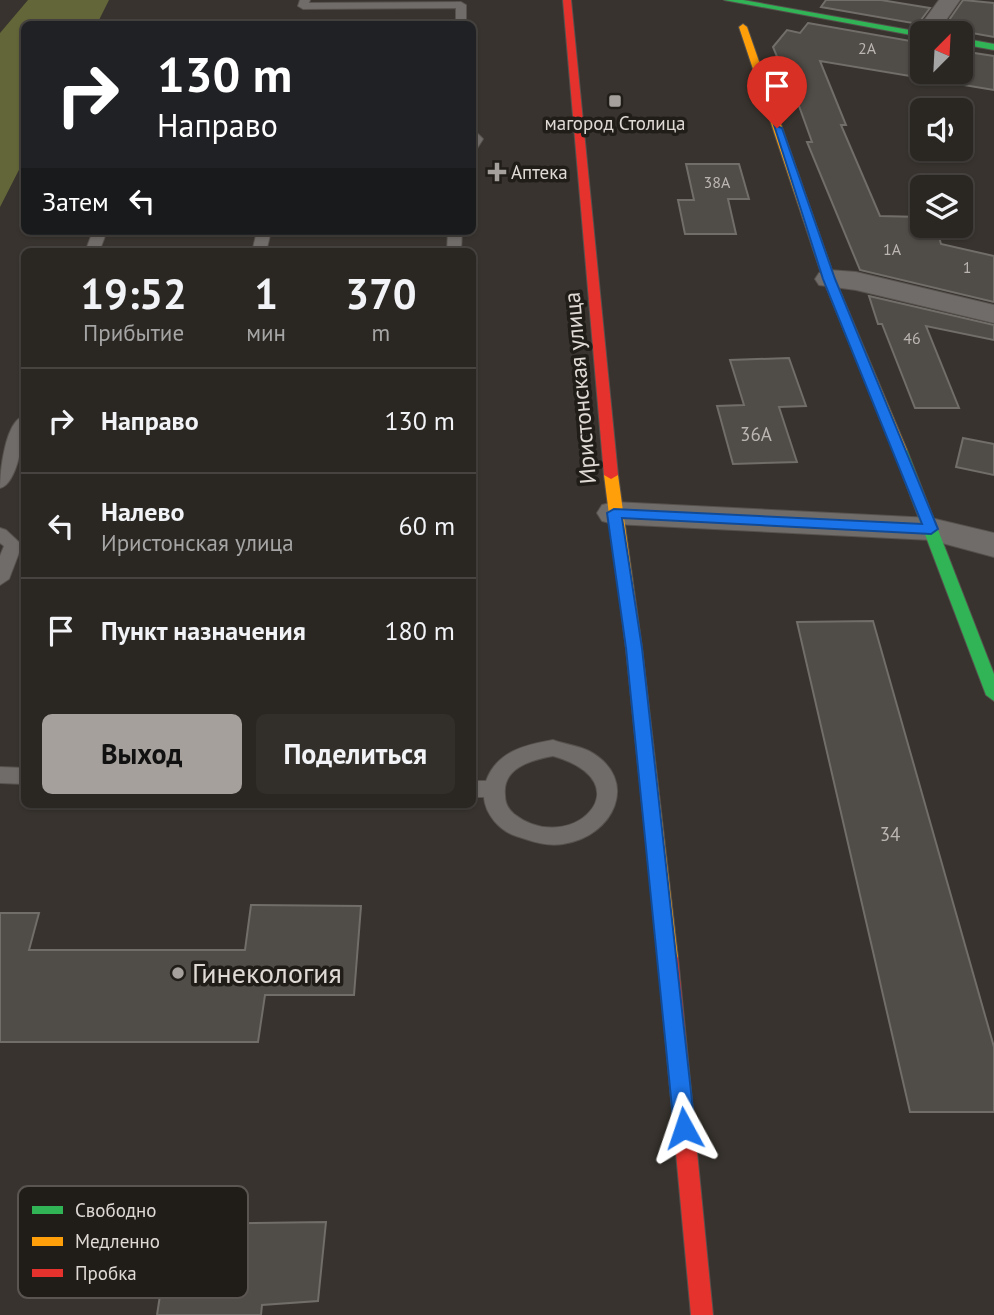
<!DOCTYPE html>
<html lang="ru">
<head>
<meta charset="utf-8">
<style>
	:root { --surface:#2a2622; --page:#322e2a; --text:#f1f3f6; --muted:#a5a5a5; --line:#464340; --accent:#a5a09b }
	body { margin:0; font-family:"PT Sans",sans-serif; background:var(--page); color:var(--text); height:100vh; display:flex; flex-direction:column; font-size:26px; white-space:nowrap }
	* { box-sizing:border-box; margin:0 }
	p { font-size:23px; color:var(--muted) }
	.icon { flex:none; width:38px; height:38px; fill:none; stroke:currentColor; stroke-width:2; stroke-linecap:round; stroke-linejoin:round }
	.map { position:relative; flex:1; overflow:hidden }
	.panel { position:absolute; left:21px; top:248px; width:455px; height:560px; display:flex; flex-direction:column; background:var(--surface); border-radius:10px; box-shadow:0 2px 5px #0004,0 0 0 2px var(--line) }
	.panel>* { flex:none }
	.banner { position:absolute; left:21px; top:21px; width:455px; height:214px; border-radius:10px; box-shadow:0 2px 5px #0004,0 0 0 2px var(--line); background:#202124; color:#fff; overflow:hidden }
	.needle { width:46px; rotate:24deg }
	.controls { position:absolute; left:910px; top:21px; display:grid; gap:14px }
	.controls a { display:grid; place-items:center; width:63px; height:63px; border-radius:10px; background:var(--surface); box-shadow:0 2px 5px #0004,0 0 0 2px var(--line); font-size:35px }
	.pin { position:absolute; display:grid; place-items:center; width:60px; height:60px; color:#fff; margin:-72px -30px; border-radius:50% 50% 50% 0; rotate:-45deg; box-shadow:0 0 7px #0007 }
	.pin .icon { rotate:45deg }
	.me { position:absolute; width:77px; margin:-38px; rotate:355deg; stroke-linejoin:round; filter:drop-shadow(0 0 5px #0008) }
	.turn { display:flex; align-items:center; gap:24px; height:147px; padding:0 21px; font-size:32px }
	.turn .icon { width:91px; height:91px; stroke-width:2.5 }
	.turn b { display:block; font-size:49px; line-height:60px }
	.then { display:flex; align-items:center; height:66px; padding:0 21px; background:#0003; gap:14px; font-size:26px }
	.eta { display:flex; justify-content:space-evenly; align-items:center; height:119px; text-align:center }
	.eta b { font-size:42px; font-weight:700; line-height:49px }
	.cta { display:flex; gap:14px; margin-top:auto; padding:14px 21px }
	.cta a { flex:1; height:80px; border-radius:10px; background:var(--accent); color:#111; font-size:28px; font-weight:700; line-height:80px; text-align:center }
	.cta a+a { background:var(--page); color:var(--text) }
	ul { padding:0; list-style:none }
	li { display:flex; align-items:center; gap:21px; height:105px; padding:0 21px; border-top:2px solid var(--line) }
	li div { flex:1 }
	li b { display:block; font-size:26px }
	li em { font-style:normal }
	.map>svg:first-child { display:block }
	.forest { fill:#626638 }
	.building { fill:#504c47; stroke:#716d68; stroke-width:2 }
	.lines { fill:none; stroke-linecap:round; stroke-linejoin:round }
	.lane-casing { stroke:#56514d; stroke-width:2 }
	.street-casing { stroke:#56514d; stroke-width:2 }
	.fast-casing { stroke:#56514d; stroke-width:2 }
	.slow-casing { stroke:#56514d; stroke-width:2 }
	.jam-casing { stroke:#56514d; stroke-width:2 }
	.lane { fill:#706c69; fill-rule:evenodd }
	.street { fill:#706c69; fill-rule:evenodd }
	.fast { fill:#30b455; fill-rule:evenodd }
	.slow { fill:#ff9f0a; fill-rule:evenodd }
	.jam { fill:#e5322d; fill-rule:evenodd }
	.route { fill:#1a73e8; stroke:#114b97; stroke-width:2 }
	.poi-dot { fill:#a5a09b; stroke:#201c18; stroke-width:2.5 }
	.labels { text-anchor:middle; stroke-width:7; stroke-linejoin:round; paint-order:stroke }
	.far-number-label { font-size:16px; fill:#bcb6b2 }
	.far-poi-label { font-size:19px; fill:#e0dad5; stroke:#201c18 }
	.number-label { font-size:19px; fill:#bcb6b2 }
	.street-label { font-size:23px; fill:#e0dad5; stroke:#201c18 }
	.near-poi-label { font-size:28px; fill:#e0dad5; stroke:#201c18; text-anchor:start }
	.key { fill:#201c18; stroke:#5a5551; stroke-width:2 }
	.key-label { font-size:19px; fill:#e0dad5 }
</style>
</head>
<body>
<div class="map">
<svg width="994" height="1315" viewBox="0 0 994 1315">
	<rect width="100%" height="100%" fill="#38332e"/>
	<polygon class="forest" points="28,0 109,0 97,24 24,24 24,160 0,207 0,33"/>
	<g class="building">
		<polygon points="826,0 881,0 930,8 918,24 821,7"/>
		<polygon points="963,0 994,3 994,37 961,31 940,33"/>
		<polygon points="808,23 922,43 922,72 961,72 961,51 994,56 994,90 820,61 846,125 841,125 880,216 922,217 922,226 936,226 941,244 994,256 994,302 860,270 807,142 812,142 790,81 787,81 773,47 787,30 800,33"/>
		<polygon points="686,164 739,164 749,199 728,199 736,234 685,234 678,200 694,200"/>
		<polygon points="869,296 994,325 994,340 926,326 959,408 915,408 882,324 878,324"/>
		<polygon points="789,358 806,406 779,407 797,462 733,464 717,406 744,405 730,360"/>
		<polygon points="963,438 994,444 994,475 956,467"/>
		<polygon points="873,621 994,1047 994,1112 910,1112 797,622"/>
		<polygon points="251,905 361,906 354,995 265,995 258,1042 0,1042 0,913 39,913 29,950 245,950"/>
		<polygon points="326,1222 318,1301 262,1305 261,1315 157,1315 171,1224"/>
	</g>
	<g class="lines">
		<defs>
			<g id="lane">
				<polygon points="300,0 310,0 309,3 461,2 466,5 466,24 456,24 456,8 303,9 298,6"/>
				<polygon points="472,128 483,139 476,150 472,151"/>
				<polygon points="93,231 107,231 99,252 85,252"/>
				<polygon points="257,231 271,231 266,252 252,252"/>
				<polygon points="448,231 462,231 461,252 447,252"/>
				<path d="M24,416C25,432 18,484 0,488C0,472 5,421 24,416Z"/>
				<polygon points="0,528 6,530 22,545 9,579 0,585 0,556 4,546 0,543"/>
				<path d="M553,740C564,744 579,746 589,751C641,779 614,837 563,844C547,847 531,841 516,836C500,831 485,814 484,797H472V781H486C497,751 525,745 553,740ZM553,756C647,783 570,858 514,814C508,809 505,803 505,795C502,768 531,760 553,756Z"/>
				<polygon points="0,767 24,768 24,784 0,783"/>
			</g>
			<g id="street">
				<polygon points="939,0 960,0 937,33 922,33 922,39 918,38 915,33"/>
				<polygon points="829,270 856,272 994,305 994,323 856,290 819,285 815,279 819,273"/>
				<polygon points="614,502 931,518 994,533 994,557 931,540 614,524 602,521 597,513 602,505"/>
			</g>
			<g id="fast">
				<polygon points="724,0 743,0 926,33 922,33 922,37"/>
				<polygon points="961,38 994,44 994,50 961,44"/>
				<polygon points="900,446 907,450 994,674 994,701 986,695 893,450"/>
			</g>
			<g id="slow">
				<polygon points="743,24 747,27 835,279 907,450 905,453 900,454 893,450 823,279 739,27"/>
				<polygon points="611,471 618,475 642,648 678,958 675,964 668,966 661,964 658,958 626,648 604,475"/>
			</g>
			<g id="jam">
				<polygon points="563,0 571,0 618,475 611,479 604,475"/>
				<polygon points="668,950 675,952 678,958 713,1315 691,1315 658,958 661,952"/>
			</g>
		</defs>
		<use href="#lane" class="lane-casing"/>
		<use href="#street" class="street-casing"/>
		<use href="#fast" class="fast-casing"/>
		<use href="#slow" class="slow-casing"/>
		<use href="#jam" class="jam-casing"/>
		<use href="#lane" class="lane"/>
		<use href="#street" class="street"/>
		<use href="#fast" class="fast"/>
		<use href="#slow" class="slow"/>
		<use href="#jam" class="jam"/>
	</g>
	<polygon class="route" points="774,125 782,128 835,279 938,529 931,534 622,518 642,648 695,1128 692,1135 684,1138 677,1135 674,1128 626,648 607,513 614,509 922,524 823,279"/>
	<g class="poi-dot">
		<rect x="608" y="94" width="14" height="14" rx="3.5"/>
		<path d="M493.5 161.5h7v7h7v7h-7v7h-7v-7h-7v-7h7z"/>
		<circle cx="178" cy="973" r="7"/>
	</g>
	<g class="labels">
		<g class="far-number-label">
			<text x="867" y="54">2А</text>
			<text x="717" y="188">38А</text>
			<text x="892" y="255">1А</text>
			<text x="967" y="273">1</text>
			<text x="912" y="344">46</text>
		</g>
		<g class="far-poi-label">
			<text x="615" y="130">магород Столица</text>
			<text x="511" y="179" text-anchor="start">Аптека</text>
		</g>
		<g class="number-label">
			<text x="756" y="441">36А</text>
			<text x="890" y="841">34</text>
		</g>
		<g class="street-label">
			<text transform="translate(580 388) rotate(-95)" y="8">Иристонская улица</text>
		</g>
		<g class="near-poi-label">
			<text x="192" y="983">Гинекология</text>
		</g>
	</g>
	<rect x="18" y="1186" width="230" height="112" rx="10" class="key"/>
	<rect x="32" y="1206" width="31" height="8" fill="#30b455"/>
	<rect x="32" y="1237" width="31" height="9" fill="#ff9f0a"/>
	<rect x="32" y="1269" width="31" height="8" fill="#e5322d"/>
	<g class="key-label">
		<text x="75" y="1217">Свободно</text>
		<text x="75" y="1248">Медленно</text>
		<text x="75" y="1280">Пробка</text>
	</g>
</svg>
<div class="controls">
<a><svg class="needle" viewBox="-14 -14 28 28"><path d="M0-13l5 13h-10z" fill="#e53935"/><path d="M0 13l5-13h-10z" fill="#a5a5a5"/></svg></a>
<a><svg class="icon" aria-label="sound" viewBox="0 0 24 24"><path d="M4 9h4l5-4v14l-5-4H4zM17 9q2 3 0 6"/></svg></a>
<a><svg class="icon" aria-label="layers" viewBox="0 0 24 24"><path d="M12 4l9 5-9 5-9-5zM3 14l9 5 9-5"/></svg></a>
</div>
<div class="pin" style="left:777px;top:128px;background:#d93025"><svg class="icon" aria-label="arrive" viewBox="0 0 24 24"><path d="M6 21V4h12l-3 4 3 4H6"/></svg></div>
<svg class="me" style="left:684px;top:1128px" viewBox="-20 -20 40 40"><path d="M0-17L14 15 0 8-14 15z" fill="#1a73e8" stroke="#fff" stroke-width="4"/></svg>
<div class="banner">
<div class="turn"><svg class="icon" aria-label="right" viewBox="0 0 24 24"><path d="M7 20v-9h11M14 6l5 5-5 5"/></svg><div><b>130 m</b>Направо</div></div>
<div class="then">Затем<svg class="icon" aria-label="left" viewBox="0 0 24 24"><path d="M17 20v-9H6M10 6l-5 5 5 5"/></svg></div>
</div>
<section class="panel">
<div class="eta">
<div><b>19:52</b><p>Прибытие</p></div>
<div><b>1</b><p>мин</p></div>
<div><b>370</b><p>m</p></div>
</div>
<ul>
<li><svg class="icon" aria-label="right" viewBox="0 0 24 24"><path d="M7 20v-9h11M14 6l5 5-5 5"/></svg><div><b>Направо</b></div><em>130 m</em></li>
<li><svg class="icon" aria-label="left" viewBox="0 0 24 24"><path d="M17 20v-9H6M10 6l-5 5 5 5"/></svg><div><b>Налево</b><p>Иристонская улица</p></div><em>60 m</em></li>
<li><svg class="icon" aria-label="arrive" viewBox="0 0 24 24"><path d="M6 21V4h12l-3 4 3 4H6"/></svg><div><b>Пункт назначения</b></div><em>180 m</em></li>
</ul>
<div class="cta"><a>Выход</a><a>Поделиться</a></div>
</section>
</div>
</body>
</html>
